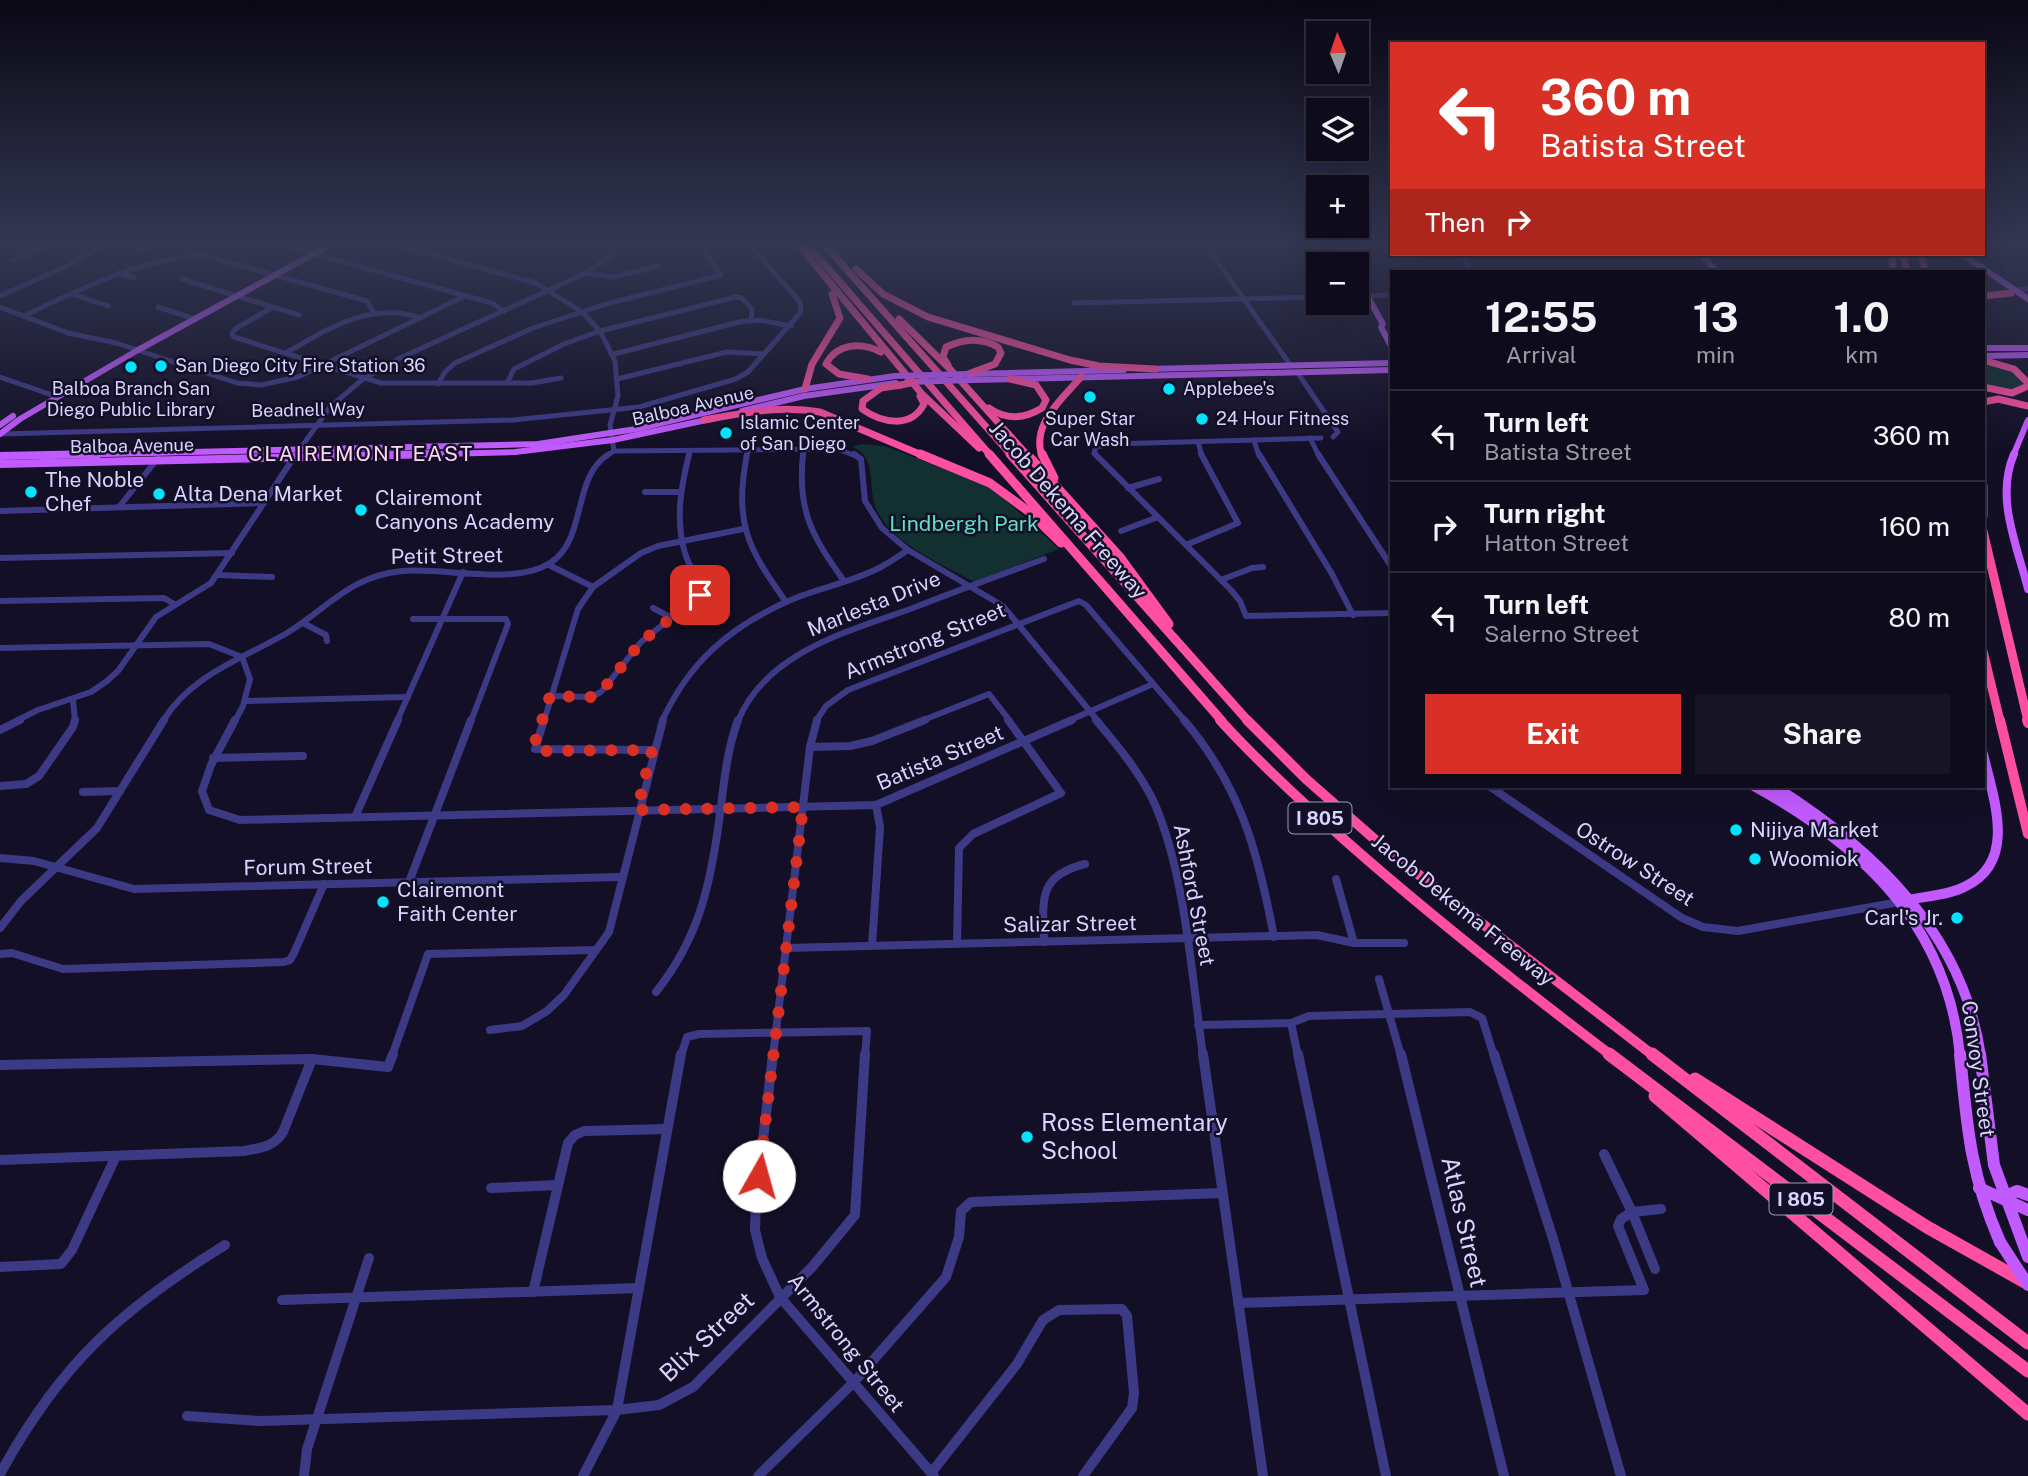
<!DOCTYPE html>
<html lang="en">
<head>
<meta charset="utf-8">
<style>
	:root { --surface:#0e0b1c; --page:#171425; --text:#f1f3f6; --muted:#9b9ba3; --line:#2e2b3b; --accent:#d93025 }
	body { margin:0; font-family:"Public Sans",sans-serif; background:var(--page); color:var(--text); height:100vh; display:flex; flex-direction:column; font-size:26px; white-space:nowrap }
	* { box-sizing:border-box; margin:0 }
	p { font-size:23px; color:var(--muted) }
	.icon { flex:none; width:38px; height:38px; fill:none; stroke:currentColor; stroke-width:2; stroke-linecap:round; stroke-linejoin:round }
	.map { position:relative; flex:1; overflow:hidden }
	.panel { position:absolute; left:1390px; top:270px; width:595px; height:518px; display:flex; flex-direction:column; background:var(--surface); border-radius:0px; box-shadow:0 7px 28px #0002,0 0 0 2px var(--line) }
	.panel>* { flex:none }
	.guide { position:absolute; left:1390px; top:42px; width:595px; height:214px; border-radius:0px; box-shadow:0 7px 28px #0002,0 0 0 2px var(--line); background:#d93025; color:#fff; overflow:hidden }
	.needle { width:46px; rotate:358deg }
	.buttons { position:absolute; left:1306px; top:21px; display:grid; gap:14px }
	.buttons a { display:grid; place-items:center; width:63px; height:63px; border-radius:0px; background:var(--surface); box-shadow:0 7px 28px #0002,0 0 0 2px var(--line); font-size:35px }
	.pin { position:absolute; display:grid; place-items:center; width:60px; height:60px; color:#fff; margin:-30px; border-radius:14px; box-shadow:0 4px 10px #0006 }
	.me { position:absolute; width:77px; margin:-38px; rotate:7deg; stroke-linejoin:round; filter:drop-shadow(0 0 5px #0008) }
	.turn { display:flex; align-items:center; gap:24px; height:147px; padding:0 35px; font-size:32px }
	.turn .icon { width:91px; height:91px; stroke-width:2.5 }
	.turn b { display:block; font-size:49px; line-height:60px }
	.then { display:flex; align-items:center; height:66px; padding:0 35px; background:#0003; gap:14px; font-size:26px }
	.eta { display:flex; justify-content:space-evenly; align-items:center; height:119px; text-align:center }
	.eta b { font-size:42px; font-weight:700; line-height:49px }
	.action { display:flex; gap:14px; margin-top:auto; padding:14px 35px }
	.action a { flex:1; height:80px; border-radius:0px; background:var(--accent); color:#fff; font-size:28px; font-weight:700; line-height:80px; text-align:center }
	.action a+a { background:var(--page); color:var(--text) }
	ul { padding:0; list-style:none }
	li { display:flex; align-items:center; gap:21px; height:91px; padding:0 35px; border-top:2px solid var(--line) }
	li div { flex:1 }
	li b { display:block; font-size:26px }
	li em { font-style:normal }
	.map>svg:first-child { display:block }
	.green { fill:#12302f }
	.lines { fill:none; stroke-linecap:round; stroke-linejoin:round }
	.minor-far3 { stroke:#3d3a85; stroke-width:5 }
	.minor-far2 { stroke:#3d3a85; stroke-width:6 }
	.minor-far1 { stroke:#3d3a85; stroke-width:8 }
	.minor { stroke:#3d3a85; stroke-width:10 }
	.major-far3 { stroke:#c25bff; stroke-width:6 }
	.major-far2 { stroke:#c25bff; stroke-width:8 }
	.major-far1 { stroke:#c25bff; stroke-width:10 }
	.major { stroke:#c25bff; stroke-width:12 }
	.highway-far3 { stroke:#ff4fa3; stroke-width:7 }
	.highway-far2 { stroke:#ff4fa3; stroke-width:9 }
	.highway-far1 { stroke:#ff4fa3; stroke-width:10 }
	.highway { stroke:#ff4fa3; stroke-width:13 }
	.major-bridge-far1 { stroke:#c25bff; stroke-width:6 }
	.major-bridge { stroke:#c25bff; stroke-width:12 }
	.highway-bridge { stroke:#ff4fa3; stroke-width:7 }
	.route { stroke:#d93025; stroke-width:12; stroke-dasharray:0 21.6 }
	.poi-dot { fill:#00e5ff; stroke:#130f26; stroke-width:2.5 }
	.labels { text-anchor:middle; stroke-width:5; stroke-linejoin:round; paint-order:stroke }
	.far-poi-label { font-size:18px; fill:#d9d4ff; stroke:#130f26; text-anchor:start }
	.far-street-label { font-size:18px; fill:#d9d4ff; stroke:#130f26 }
	.shield { fill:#130f26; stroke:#9e99be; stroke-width:2 }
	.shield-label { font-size:19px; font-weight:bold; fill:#d9d4ff }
	.far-quarter-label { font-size:21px; letter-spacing:2px; fill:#ffd6f0; stroke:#130f26 }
	.poi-label { font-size:21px; fill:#d9d4ff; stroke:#130f26; text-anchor:start }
	.street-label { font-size:21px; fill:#d9d4ff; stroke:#130f26 }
	.park-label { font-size:21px; fill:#5fe0c0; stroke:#130f26 }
	.near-poi-label { font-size:24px; fill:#d9d4ff; stroke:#130f26; text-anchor:start }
	.near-street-label { font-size:24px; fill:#d9d4ff; stroke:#130f26 }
</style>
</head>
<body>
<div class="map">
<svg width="2028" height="1476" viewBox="0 0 2028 1476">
	<rect width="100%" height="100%" fill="#130f26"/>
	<g class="green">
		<polygon points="1983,362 2011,370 2023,382 2023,386 2011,390 1983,385"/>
		<path d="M861,444L885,446L991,487L1059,549L974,582C942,564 897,546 878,513C866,492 879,456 852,447Z"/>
	</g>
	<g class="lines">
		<g class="minor-far3">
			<polyline points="278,244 492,303 504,311"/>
			<polyline points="393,244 536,283 582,312 600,331 615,361 618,396 610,425 614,451"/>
			<polyline points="913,244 989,244"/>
			<polyline points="1205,244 1291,366"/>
			<polyline points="619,245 706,244"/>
			<polyline points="141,251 156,244"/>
			<polyline points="1461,254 1472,271"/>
			<polyline points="1762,254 1834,254"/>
			<polyline points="13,260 50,244"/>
			<polyline points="118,273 134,278"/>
			<polyline points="586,273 614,277 659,266"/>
			<polyline points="182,279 299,315"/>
			<polyline points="2015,290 2028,289"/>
			<polyline points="72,294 108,306"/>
			<polyline points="0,296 71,264 105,244"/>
			<polyline points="1356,296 1391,295"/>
			<polyline points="1074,303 1318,297"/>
			<polyline points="0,307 68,333 116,343 237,383 261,385 298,377 465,296"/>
			<polyline points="158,307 195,319"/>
			<polyline points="273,307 235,329 232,334 234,337 381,383 532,383 561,378"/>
			<path d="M24,316C82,288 138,260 203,255L367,301L374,313"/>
			<path d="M286,353C329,328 371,301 421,318"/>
			<polyline points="614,354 739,322 759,320 791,326"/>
			<polyline points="1297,372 1338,432 1333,437"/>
			<polyline points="0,377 58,397"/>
			<polyline points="617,379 727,352 764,354"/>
			<polyline points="507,383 514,369 564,344 600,331 736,297 742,298 752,309 751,320"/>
			<polyline points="438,384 445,372 455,363 533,328 606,304 721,275 704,251 704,244"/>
			<polyline points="0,434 513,420 639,407 736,379 748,372 801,312 800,302 749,244"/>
			<polyline points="1310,438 1319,456"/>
			<polyline points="1254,440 1259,456"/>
			<polyline points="1198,442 1202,456"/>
			<polyline points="295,456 330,407 363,379 400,358 586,273 613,254 620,244"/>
			<polyline points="606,456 614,451 837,449 856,456"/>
			<polyline points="689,456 690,451"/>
			<polyline points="747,456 748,450"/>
			<polyline points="803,456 804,449"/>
			<polyline points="1097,456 1094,453 1096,447 1111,444 1321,438"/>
		</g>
		<g class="minor-far2">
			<path d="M747,454C734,523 747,547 786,602"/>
			<path d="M803,454C797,511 812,536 844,581"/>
			<polyline points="854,454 861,459 865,501 882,528 908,550 1003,606 1098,721"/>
			<polyline points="1095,454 1230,589 1240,601 1246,616 1391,613"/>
			<polyline points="1259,454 1332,574 1353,615"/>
			<polyline points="1318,454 1391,566"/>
			<polyline points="1128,488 1159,479"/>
			<polyline points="645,492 679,492"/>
			<polyline points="119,507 158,458"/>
			<polyline points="0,511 264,503"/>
			<polyline points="1121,531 1158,517"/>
			<polyline points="1186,545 1238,523 1201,454"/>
			<polyline points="0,558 232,553"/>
			<polyline points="549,565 593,587"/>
			<polyline points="218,575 272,577"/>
			<polyline points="1221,580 1252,568 1263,567"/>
			<polyline points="0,601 164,598 174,604"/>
			<polyline points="653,608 670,617"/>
			<polyline points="413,619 506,619 508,624 471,721"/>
			<polyline points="303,623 326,635 327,641"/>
			<polyline points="0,648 209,644 242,657 250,679 243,706 235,721"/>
			<path d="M550,696L591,697L601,692L641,642L700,595C700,581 689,567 685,553C675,520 681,487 689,454"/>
			<polyline points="73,700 75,721"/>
			<polyline points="246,701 408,697"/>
			<polyline points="16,721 38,710 91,692 107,681 118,671 156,617 211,583 296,454"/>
			<path d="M163,721C191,675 242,659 287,633C328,608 350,576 402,571C444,567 514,586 550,563C588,539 571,477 609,454"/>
			<polyline points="397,721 463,572"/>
			<polyline points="544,721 578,609 593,587 641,553 658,546 743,529"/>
			<path d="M662,721C689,663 727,629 786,602C816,588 851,583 881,567C890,562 899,556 908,550"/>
			<path d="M738,721C766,652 849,631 913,608C956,591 1000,575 1044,559"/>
			<polyline points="816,721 826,706 848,690 1079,601 1086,605 1185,721"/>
			<polyline points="921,721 989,694 1010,721"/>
			<polyline points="1068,721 1153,684"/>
		</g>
		<g class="minor-far1">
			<polyline points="235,720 211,765 202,791 209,810 240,820 876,805 1072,720"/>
			<polyline points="544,720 535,749 652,750"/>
			<path d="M1096,720C1117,745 1137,769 1152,798C1185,868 1192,978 1203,1056"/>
			<path d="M1184,720C1241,787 1258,852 1274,937"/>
			<polyline points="0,730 20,720"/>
			<polyline points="810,747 850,746 872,741 925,720"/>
			<polyline points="213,758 303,756"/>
			<polyline points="0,786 26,784 39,776 73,727 75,720"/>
			<polyline points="1489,786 1682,918 1703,927 1738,931 1899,902"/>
			<polyline points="83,792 120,791"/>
			<polyline points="355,817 398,720"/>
			<polyline points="0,858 34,861 134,889 621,877"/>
			<polyline points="1336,879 1354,943"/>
			<polyline points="409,882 471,720"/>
			<polyline points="0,928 21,901 97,828 164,720"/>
			<path d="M1044,942C1043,900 1037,876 1085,864"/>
			<polyline points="957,944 959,848 973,834 1061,793 1008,720"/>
			<polyline points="872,946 880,827 876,805"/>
			<polyline points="786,948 1317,935 1354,943 1404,943"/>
			<polyline points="0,954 12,953 63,969 284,962 290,960 294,953 324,884"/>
			<polyline points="1379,979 1401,1056"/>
			<path d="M656,992C700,937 711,882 720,814C724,782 727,750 738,720"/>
			<polyline points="1291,1023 1298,1056"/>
			<polyline points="1198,1025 1291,1023 1309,1016 1470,1012 1482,1018 1494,1056"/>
			<polyline points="490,1030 522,1026 547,1011 564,995 609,932 663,720"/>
			<polyline points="392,1056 428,954 596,950"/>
			<polyline points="681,1056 687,1037 699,1034 867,1031 865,1056"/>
			<polyline points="773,1056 810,747 817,720"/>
		</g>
		<g class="minor">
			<polyline points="773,1054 756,1200 755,1230 762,1258 780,1297 934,1476"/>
			<polyline points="1203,1054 1263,1476"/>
			<polyline points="1298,1054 1386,1476"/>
			<polyline points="1401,1054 1504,1476"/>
			<polyline points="1494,1054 1554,1242 1621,1476"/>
			<polyline points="0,1065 312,1059 388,1067 393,1054"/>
			<path d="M0,1160L244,1151C260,1148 274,1147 283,1132L312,1059"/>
			<polyline points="491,1188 558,1185"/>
			<polyline points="0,1267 61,1264 72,1250 116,1156"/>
			<polyline points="1655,1269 1632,1212 1661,1209"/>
			<polyline points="533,1292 568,1143 575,1135 584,1131 667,1129"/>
			<polyline points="282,1300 639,1288"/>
			<polyline points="1238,1303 1644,1290 1618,1226 1621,1219 1632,1212 1604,1154"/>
			<polyline points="617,1410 681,1054"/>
			<polyline points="617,1410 659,1405 693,1387 813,1266 855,1215 865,1054"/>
			<polyline points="187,1416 260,1421 617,1410"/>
			<polyline points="931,1473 1017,1364 1043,1320 1059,1310 1122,1309 1127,1316 1134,1393 1132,1408 1083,1476"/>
			<path d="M0,1474C60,1364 120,1310 225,1245"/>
			<polyline points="304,1476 307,1449 369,1258"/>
			<polyline points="583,1476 617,1410"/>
			<polyline points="758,1476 854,1382 946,1277 959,1237 961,1211 971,1202 1222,1193"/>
		</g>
		<g class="major-far3">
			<polyline points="1342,244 1350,264"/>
			<polyline points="1701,254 1716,271"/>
			<polyline points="1962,254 2028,299"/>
			<polyline points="1356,276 1383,324 1381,327 1391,346"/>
			<polyline points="1983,348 2028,348"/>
			<polyline points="1983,356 2028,355"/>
			<polyline points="1148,369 1391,363"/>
			<polyline points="970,374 1124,370"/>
			<polyline points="973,380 1391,370"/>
			<polyline points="742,411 804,396 896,383"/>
			<polyline points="0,425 13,416"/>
			<polyline points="0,434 20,419 138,350 332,244"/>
			<polyline points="20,456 538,444 636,429 805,389 895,376"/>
			<polyline points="362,456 515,452 613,440 711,419"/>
			<polyline points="2013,456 2028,420"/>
		</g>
		<g class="major-far2">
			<path d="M2014,454C1995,498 2017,545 2028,589"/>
			<polyline points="0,456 98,454"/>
			<polyline points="0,464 437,454"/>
		</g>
		<g class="major-far1">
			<path d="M1754,786C1863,846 1948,926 1960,1056"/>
			<path d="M1774,786C1874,849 1963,933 1981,1056"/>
			<path d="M1908,900C1927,896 1949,895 1966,886C2018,861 1993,797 1983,754"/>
		</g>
		<g class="major">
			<path d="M1960,1054C1967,1127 1970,1173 2000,1242"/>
			<polyline points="1980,1054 1994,1165 2028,1257"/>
			<polyline points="1979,1188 2028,1210"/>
			<polyline points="2004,1197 2017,1191 2028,1195"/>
		</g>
		<g class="highway-far3">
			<polyline points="798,244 922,394 979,448"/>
			<polyline points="807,244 991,456"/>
			<polyline points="824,244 1012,456"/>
			<polyline points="1892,254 1893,271"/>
			<polyline points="1903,254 1907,271"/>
			<polyline points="1921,254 1925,271"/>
			<polyline points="856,269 883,294 928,317 1070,360 1099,366 1155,369"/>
			<polyline points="1983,296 2011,293"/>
			<polyline points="899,319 950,369 1028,456"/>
			<polyline points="1983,360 2014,369 2028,383"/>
			<path d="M948,365L943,357L946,347C964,339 980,337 998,347L1001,353L995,364L968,374"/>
			<path d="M868,379L839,374L826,364C837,343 861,342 881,352"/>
			<path d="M901,385L881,388L863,401L862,409C882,423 911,429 924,404L920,396"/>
			<polyline points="1983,387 2012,393 2028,386"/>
			<polyline points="805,389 812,364 840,318 832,294"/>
			<polyline points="1983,402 1998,399 2028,406"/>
			<path d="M989,408C1006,420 1024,419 1042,408L1046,400L1036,385L1010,379"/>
			<path d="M704,420C743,413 780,405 820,412L924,456"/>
			<path d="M1042,456C1031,424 1062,399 1081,377"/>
		</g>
		<g class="highway-far2">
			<polyline points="920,454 990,483 1028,511 1061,543"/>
			<polyline points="989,454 1222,721"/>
			<polyline points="1010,454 1248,721"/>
			<polyline points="1027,454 1120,557 1169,624"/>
			<polyline points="1042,454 1054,478"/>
			<polyline points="1983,486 1983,516"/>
			<polyline points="1983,531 2028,721"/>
			<polyline points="1983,651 2000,721"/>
		</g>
		<g class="highway-far1">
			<path d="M1220,720C1259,763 1303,803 1347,842C1432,917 1521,987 1612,1056"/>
			<polyline points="1247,720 1306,779 1388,851 1654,1056"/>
			<polyline points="2000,720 2028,834"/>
			<polyline points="2027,720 2028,723"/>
		</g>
		<g class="highway">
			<polyline points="1609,1054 2028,1371"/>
			<polyline points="1652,1054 2028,1343"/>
			<polyline points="1695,1079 1927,1227 2025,1282"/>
			<polyline points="1655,1096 2028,1414"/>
		</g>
		<g class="major-bridge-far1">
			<polyline points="895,376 968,374"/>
			<polyline points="907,382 973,380"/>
		</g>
		<polyline class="major-bridge" points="2000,1242 2028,1285"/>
		<polyline class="highway-bridge" points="901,385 915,382"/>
	</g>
	<linearGradient id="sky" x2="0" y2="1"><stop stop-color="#0a0815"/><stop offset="0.54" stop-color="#333752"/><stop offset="1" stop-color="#333752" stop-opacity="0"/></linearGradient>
	<rect width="2028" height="450" fill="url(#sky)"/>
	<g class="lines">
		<polyline class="route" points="700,595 641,642 601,692 591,697 550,696 534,745 535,749 541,751 652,750 637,810 803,807 759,1176"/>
	</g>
	<g class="poi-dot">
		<circle cx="161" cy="366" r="7"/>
		<circle cx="131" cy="367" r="7"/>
		<circle cx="1169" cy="389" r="7"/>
		<circle cx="1090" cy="397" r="7"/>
		<circle cx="1202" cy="419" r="7"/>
		<circle cx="726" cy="433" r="7"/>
		<circle cx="31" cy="492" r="7"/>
		<circle cx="159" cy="494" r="7"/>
		<circle cx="361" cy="510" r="7"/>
		<circle cx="1736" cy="830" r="7"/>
		<circle cx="1755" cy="859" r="7"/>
		<circle cx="383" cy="902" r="7"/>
		<circle cx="1957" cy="918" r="7"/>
		<circle cx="1027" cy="1137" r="7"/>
	</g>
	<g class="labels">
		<g class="far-poi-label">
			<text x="175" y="372">San Diego City Fire Station 36</text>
			<text x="131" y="395" text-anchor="middle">Balboa Branch San<tspan x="131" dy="21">Diego Public Library</tspan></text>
			<text x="1183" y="395">Applebee's</text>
			<text x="1090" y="425" text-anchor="middle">Super Star<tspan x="1090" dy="21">Car Wash</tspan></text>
			<text x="1216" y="425">24 Hour Fitness</text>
			<text x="740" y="429">Islamic Center<tspan x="740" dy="21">of San Diego</tspan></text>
		</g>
		<g class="far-street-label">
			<text transform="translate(693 406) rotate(-13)" y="6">Balboa Avenue</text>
			<text transform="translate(308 410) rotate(-1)" y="6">Beadnell Way</text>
			<text transform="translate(132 446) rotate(-1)" y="6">Balboa Avenue</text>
		</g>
		<g class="shield">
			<rect x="1288.5" y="802.5" width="63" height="31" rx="5"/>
			<rect x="1769.5" y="1183.5" width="63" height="31" rx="5"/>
		</g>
		<g class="shield-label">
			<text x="1320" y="825">I 805</text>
			<text x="1801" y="1206">I 805</text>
		</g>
		<g class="far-quarter-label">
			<text x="361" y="461">CLAIREMONT EAST</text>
		</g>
		<g class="poi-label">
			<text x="45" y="487">The Noble<tspan x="45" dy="24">Chef</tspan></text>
			<text x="173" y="501">Alta Dena Market</text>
			<text x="375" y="505">Clairemont<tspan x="375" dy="24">Canyons Academy</tspan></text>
			<text x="1750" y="837">Nijiya Market</text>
			<text x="1769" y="866">Woomiok</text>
			<text x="397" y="897">Clairemont<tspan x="397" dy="24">Faith Center</tspan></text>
			<text x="1943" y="925" text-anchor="end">Carl's Jr.</text>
		</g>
		<g class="street-label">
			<text transform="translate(1068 510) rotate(49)" y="7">Jacob Dekema Freeway</text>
			<text transform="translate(447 556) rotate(-1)" y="7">Petit Street</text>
			<text transform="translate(874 604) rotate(-22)" y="7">Marlesta Drive</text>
			<text transform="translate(925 641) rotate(-22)" y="7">Armstrong Street</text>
			<text transform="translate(940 758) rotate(-23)" y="7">Batista Street</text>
			<text transform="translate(1635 864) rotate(33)" y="7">Ostrow Street</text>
			<text transform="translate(308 867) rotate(-1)" y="7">Forum Street</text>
			<text transform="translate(1194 895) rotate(79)" y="7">Ashford Street</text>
			<text transform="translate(1463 910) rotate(39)" y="7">Jacob Dekema Freeway</text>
			<text transform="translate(1070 924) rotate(-1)" y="7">Salizar Street</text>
			<text transform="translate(1978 1069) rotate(82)" y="7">Convoy Street</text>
			<text transform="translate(846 1343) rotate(51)" y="7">Armstrong Street</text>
		</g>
		<g class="park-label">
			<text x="964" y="531">Lindbergh Park</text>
		</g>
		<g class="near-poi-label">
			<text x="1041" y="1131">Ross Elementary<tspan x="1041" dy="28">School</tspan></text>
		</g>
		<g class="near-street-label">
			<text transform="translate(1464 1222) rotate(77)" y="8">Atlas Street</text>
			<text transform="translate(707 1337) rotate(-43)" y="8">Blix Street</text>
		</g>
	</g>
</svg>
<div class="buttons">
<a><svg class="needle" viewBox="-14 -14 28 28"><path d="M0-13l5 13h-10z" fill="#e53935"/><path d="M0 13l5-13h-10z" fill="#9b9ba3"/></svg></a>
<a><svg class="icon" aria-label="layers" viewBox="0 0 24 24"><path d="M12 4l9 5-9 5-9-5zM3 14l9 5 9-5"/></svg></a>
<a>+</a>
<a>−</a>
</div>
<div class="pin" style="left:700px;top:595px;background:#d93025"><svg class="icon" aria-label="arrive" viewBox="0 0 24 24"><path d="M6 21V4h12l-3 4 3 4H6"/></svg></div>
<svg class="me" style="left:759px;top:1176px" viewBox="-20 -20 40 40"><circle r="19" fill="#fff"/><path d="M0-13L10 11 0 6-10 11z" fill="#d93025"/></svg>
<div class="guide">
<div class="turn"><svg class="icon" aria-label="left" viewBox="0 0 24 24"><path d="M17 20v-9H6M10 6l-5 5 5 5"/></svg><div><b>360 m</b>Batista Street</div></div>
<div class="then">Then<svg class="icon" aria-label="right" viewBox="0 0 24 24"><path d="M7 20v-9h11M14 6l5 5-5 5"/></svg></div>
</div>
<section class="panel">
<div class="eta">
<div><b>12:55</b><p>Arrival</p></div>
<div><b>13</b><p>min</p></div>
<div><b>1.0</b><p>km</p></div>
</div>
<ul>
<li><svg class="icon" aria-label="left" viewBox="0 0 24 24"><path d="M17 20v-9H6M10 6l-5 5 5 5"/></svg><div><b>Turn left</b><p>Batista Street</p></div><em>360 m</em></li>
<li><svg class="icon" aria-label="right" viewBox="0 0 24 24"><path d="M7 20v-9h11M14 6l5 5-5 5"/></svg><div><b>Turn right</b><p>Hatton Street</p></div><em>160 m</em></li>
<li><svg class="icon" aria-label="left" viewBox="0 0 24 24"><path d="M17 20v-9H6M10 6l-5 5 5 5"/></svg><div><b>Turn left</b><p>Salerno Street</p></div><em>80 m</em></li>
</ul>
<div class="action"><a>Exit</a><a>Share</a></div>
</section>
</div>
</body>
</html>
